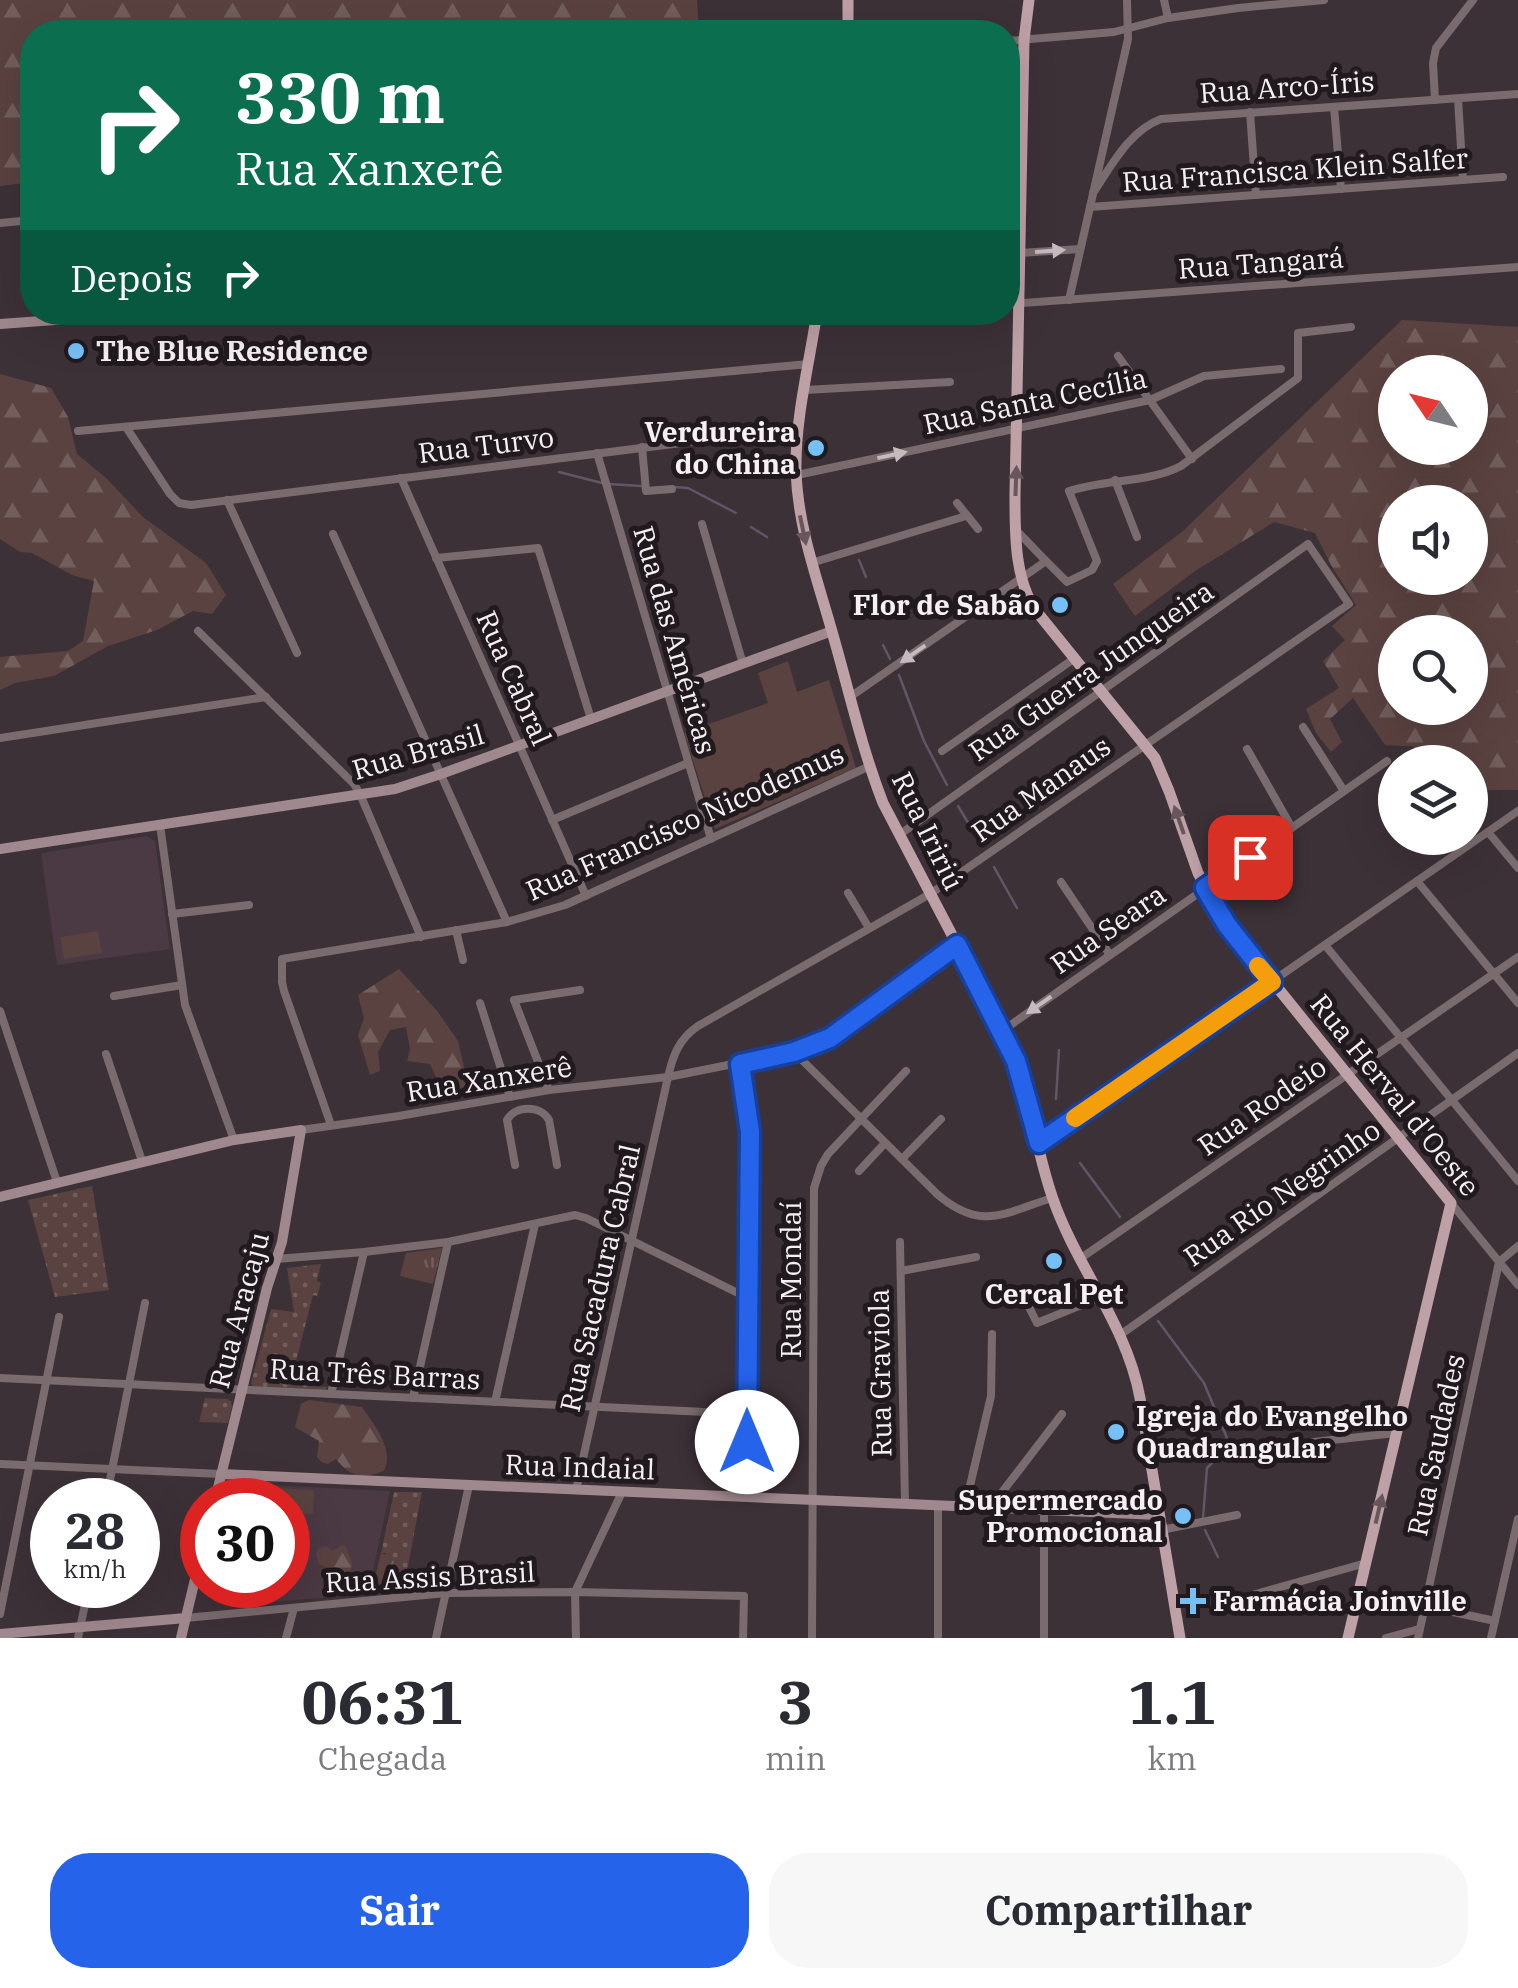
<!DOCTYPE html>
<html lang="pt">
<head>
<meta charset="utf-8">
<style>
	:root { --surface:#fff; --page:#f7f7f7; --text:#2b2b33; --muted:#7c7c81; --accent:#2563eb }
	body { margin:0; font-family:"IBM Plex Serif",serif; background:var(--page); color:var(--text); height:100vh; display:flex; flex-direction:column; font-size:38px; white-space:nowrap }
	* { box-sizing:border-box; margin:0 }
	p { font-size:32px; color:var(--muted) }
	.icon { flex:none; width:55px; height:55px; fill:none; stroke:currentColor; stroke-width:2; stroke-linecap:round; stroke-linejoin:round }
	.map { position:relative; height:1638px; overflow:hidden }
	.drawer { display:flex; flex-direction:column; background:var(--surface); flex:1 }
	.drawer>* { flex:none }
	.hud { position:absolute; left:20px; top:20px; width:1000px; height:305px; border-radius:40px; box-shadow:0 10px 40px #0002; background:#0b6e4f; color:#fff; overflow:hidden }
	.needle { width:65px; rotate:305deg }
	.controls { position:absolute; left:1378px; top:355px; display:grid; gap:20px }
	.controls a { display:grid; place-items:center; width:110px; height:110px; border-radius:50%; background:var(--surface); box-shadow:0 10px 40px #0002; font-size:50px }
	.speed { position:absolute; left:30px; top:1478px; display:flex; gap:20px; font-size:50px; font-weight:700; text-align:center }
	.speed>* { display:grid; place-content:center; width:130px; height:130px; border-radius:50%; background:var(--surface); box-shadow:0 10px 40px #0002; line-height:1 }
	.speed small { font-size:25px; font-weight:400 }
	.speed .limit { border:15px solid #d22; background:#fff; color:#111 }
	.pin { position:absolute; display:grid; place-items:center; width:85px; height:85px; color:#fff; margin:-42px; border-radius:20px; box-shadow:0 5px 15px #0006 }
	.me { position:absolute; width:110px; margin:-55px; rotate:0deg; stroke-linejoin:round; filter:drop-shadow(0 0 8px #0008) }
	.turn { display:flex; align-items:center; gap:35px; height:210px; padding:0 50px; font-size:45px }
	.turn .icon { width:130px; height:130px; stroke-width:2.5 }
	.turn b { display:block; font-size:70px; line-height:85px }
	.then { display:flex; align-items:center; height:95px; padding:0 50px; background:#0003; gap:20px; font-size:38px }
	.eta { display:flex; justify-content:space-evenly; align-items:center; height:170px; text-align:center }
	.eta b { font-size:60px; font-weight:800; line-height:70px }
	.cta { display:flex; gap:20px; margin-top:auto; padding:20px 50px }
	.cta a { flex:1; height:115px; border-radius:40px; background:var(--accent); color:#fff; font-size:40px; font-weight:800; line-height:115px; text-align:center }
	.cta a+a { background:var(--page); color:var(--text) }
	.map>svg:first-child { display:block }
	.built { fill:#4b3943 }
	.grass { fill:url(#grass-dots) }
	.forest { fill:url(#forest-firs); fill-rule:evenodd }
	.park { fill:url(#park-tufts) }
	.pitch { fill:#5a4240 }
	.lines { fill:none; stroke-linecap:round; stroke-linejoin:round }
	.stream { stroke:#5f5667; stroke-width:2.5 }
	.street { stroke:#7a6b6e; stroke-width:8 }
	.secondary { stroke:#a0898e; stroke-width:10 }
	.primary { stroke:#bea0a7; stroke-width:11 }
	.oneway { fill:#c5babe }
	.oneway2 { fill:#67565c }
	.route-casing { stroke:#184099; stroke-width:25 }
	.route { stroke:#2563eb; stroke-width:18 }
	.slow { stroke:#f59e0b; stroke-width:18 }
	.poi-dot { fill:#75c0f6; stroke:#201a1e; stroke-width:4 }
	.labels { text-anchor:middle; stroke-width:10; stroke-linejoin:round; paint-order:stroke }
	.street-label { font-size:28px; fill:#f7eff3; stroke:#201a1e }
	.poi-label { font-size:28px; font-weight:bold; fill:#f7eff3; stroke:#201a1e; text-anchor:start }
</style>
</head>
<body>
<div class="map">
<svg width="1518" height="1638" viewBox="0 0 1518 1638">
	<defs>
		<pattern id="grass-dots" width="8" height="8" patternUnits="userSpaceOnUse" patternTransform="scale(2.5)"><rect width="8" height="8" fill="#5a4240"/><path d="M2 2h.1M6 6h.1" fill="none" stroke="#725e5c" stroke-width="1.8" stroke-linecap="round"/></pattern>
		<pattern id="forest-firs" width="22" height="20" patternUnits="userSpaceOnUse" patternTransform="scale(2.5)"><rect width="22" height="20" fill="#5a4240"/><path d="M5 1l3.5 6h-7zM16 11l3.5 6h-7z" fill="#725e5c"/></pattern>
		<pattern id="park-tufts" width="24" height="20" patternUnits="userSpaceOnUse" patternTransform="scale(2.5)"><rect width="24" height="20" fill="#5a4240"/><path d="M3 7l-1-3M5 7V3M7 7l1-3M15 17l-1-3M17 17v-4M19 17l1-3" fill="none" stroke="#725e5c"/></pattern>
	</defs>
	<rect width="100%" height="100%" fill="#3d3138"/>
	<g class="built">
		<polygon points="146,836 155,841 170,949 57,965 41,853"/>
		<polygon points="270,1485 390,1491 368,1594 245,1604 249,1585 288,1585 288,1500 267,1500"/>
	</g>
	<g class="grass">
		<polygon points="92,1186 109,1290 55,1297 28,1200"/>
		<polygon points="321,1264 317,1281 321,1283 317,1296 313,1295 290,1385 327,1387 325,1391 253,1387 251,1383 271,1309 294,1312 287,1268"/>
		<polygon points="205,1398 227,1399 231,1401 232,1406 228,1423 199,1422"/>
		<polygon points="394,1492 422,1492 407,1571 394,1569 385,1553 381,1553"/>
	</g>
	<g class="forest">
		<polygon points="0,0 697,0 699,32 32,32 32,182 0,186"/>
		<path d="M1402,320L1518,327V790H1470V762H1433L1422,747L1385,745L1353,698L1330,719L1342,742L1331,752L1316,733L1306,709L1339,688L1323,661L1345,640L1332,626L1356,605L1331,565L1315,533L1274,522L1195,571L1135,616L1113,584L1182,532ZM1470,372V448H1395V372ZM1470,502V578H1395V502ZM1470,632V708H1395V632Z"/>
		<polygon points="0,374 51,388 68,417 77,454 106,478 143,517 206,563 226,595 212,614 193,611 157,630 108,646 54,676 15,683 0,690 0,657 68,651 83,641 94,581 72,575 32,553 20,552 0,539"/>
		<polygon points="399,969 438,1012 458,1041 470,1093 436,1101 437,1079 430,1064 407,1061 410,1049 406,1027 390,1030 378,1052 380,1071 370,1075 358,1035 364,1018 358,995"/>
		<path d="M309,1400L362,1407C374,1425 395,1449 384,1471C360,1479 352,1478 336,1459L328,1464L321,1462L317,1457L319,1441L295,1427L301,1404Z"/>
		<polygon points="342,1545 346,1547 352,1563 351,1573 346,1574 319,1564 316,1554 319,1548 326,1546 333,1551"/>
		<polygon points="381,1553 391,1556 394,1562 392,1566 394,1569 415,1574 423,1585 422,1590 371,1594"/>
	</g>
	<polygon class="park" points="442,1248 433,1284 400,1276 406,1253"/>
	<g class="pitch">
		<polygon points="788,661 797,692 829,680 856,768 715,829 684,733 768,703 758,673"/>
		<polygon points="98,931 102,953 64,959 60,937"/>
		<polygon points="276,1488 314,1490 313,1514 288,1513 288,1500 275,1500"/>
	</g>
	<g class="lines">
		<g class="stream">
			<polyline points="559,472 602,483"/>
			<polyline points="609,484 641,486"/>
			<polyline points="674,487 688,488 736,513"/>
			<polyline points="751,527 767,537"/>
			<polyline points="859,560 866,577"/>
			<polyline points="883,645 890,659"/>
			<polyline points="899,675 924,741 947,785"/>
			<polyline points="958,806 970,826"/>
			<polyline points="994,867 1017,908"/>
			<polyline points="1056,1099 1059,1050"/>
			<polyline points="1080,1163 1120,1217"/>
			<polyline points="1158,1321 1204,1383 1227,1438 1226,1449 1207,1468 1203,1518"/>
			<polyline points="1205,1530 1218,1557"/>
		</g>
		<g class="street">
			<polyline points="1164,0 1168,18"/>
			<polyline points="1008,41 1114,32 1168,18 1238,8 1324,0"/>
			<polyline points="1458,99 1463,180"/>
			<polyline points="1435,100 1433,63 1436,48 1473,0"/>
			<polyline points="1334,107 1341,189"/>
			<polyline points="1250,112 1256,195"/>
			<path d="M1093,193C1112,165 1129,131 1161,119L1518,94"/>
			<polyline points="1090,207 1503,177"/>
			<polyline points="0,223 32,220"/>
			<polyline points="1020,253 1080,249"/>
			<polyline points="1069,300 1128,39 1127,0"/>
			<polyline points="1008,304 1518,267"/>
			<polyline points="816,317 886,312"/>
			<polyline points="1118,356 1192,459"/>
			<polyline points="805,390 950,382"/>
			<polyline points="126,427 170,494 179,503 191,505 799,428"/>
			<polyline points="78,431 809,364"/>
			<polyline points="642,447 646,491 672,489"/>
			<polyline points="597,453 711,839"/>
			<polyline points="797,475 1150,400 1204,376 1281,369"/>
			<polyline points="401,478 586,896"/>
			<polyline points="1115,480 1137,537"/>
			<polyline points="227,500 297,653"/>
			<polyline points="957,503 978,529"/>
			<polyline points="702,524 743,664"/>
			<polyline points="1016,530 1046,561"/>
			<polyline points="333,534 507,922"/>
			<polyline points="436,558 538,548 591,719"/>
			<polyline points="811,563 966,516"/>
			<polyline points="198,631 354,784 360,794 421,937"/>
			<path d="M850,697L1046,561L1067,582L1092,570L1097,561L1069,491C1105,479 1149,483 1181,466L1298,378V333L1351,327"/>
			<polyline points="1303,727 1344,791"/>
			<polyline points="0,738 266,697"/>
			<polyline points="1247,749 1292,828"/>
			<polyline points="942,751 1075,658"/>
			<polyline points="552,820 688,763"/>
			<polyline points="160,825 185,1005 234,1140"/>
			<polyline points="1488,832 1518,868"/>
			<polyline points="1417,881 1518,1003"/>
			<polyline points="1061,882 1110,955"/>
			<polyline points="848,893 869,928"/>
			<polyline points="172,914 249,905"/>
			<polyline points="456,930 463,960"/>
			<polyline points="1325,945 1518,1181"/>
			<polyline points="114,996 182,985"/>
			<polyline points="480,1003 510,1097"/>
			<polyline points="0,1011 57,1182"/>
			<polyline points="1002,1031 1387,761"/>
			<path d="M794,1052L937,1194C981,1232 1004,1213 1052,1198"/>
			<polyline points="106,1054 142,1161"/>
			<polyline points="740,1064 751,1132 747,1497"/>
			<polyline points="549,1090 514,1000 580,990"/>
			<polyline points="331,1125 284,991 282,982 282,959 507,922 565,905 870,766"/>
			<polyline points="301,1130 399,1116 549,1090 668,1077 794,1052 822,1043 836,1035 957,945"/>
			<polyline points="1039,1143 1518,811"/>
			<polyline points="902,1159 941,1119"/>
			<path d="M515,1165L507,1120C515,1105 541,1105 549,1120L557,1165"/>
			<polyline points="859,1171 885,1143"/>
			<polyline points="1451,1203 1518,1285"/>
			<polyline points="900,1242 905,1504"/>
			<polyline points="1081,1258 1518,957"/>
			<polyline points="276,1259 364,1252 448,1242 575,1215 586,1218 748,1298"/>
			<polyline points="901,1271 976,1257"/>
			<polyline points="1026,1301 1037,1323 1101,1297"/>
			<polyline points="1120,1335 1518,1053"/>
			<polyline points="0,1378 747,1414"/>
			<polyline points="331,1394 364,1252"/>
			<polyline points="413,1398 448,1242"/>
			<polyline points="495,1402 535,1224"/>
			<polyline points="1277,1446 1396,1433"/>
			<polyline points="0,1464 221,1474"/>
			<path d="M576,1490L668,1077C673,1055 679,1039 698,1026L930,894L1349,604L1308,544L899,835"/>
			<polyline points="106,1500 145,1303"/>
			<polyline points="938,1506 938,1638"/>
			<polyline points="965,1507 991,1396 992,1334"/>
			<polyline points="990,1508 1062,1414"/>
			<polyline points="1161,1530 1237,1515"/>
			<polyline points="1252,1595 1366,1563"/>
			<polyline points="1425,1606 1495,1621"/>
			<polyline points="0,1614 59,1317"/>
			<polyline points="186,1618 446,1593 575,1592 744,1596 743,1638"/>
			<polyline points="78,1638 89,1585"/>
			<polyline points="286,1638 294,1608"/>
			<polyline points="436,1638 469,1485"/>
			<polyline points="576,1638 575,1592 622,1492"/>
			<polyline points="812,1638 814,1188 821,1166 828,1154 906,1071"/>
			<polyline points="1044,1638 1044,1510"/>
			<polyline points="1386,1638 1419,1629"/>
			<polyline points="1418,1638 1499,1262 1518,1246"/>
			<polyline points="1491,1638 1518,1519"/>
		</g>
		<g class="secondary">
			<polyline points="0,324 165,312"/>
			<polyline points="0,849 395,789 441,774 832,631"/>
			<polyline points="0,1197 234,1140 301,1130 282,1242 267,1288 215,1500"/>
			<polyline points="221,1474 1159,1515"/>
			<polyline points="0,1634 186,1618"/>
			<polyline points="181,1638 202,1550"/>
		</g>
		<g class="primary">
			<path d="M1029,0L1024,40L1015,494C1015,532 1014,580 1037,612L1155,758L1169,791L1198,873L1227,925L1451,1203L1348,1638"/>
			<polyline points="848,32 848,0"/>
			<path d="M817,312C809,365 795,419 796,471C798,529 818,581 833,635C849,691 862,749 883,803L1008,1042C1030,1093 1035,1148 1053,1199C1077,1268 1127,1325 1140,1398L1180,1638"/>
		</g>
	</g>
	<defs><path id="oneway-solid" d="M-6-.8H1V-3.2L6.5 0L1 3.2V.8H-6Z" transform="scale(2.5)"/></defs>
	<g class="oneway">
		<use href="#oneway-solid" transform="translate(1050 251) rotate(-4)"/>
		<use href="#oneway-solid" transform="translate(892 455) rotate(-12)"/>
		<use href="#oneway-solid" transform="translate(913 654) rotate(145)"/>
		<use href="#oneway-solid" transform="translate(1039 1005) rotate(145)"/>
	</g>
	<g class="oneway2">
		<use href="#oneway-solid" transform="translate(1016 481) rotate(-88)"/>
		<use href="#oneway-solid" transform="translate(803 530) rotate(78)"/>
		<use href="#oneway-solid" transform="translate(1179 820) rotate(-109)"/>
		<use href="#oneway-solid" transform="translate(1379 1509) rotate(-77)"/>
	</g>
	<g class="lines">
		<defs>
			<polyline id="route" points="747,1442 750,1132 740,1064 794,1052 830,1038 957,945 1016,1061 1039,1143 1272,982 1227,925 1205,888 1250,857"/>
		</defs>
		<use href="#route" class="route-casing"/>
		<use href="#route" class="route"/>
		<polyline class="slow" points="1075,1118 1272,982 1258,966"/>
	</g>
	<g class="poi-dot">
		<circle cx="76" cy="351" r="10"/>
		<circle cx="816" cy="448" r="10"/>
		<circle cx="1060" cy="605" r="10"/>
		<circle cx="1054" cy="1261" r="10"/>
		<circle cx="1116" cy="1432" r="10"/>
		<circle cx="1183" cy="1516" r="10"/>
		<path d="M1188 1586h10v10h10v10h-10v10h-10v-10h-10v-10h10z"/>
	</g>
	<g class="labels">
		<g class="street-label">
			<text transform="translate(1287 87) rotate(-4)" y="10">Rua Arco-Íris</text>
			<text transform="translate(1295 170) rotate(-4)" y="10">Rua Francisca Klein Salfer</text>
			<text transform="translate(1261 263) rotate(-4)" y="10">Rua Tangará</text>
			<text transform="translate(1035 401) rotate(-12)" y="10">Rua Santa Cecília</text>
			<text transform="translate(486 445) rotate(-7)" y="10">Rua Turvo</text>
			<text transform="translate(675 640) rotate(74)" y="10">Rua das Américas</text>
			<text transform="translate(1091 671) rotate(-35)" y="10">Rua Guerra Junqueira</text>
			<text transform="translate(514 678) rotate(66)" y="10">Rua Cabral</text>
			<text transform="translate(418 752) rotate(-16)" y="10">Rua Brasil</text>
			<text transform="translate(1041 789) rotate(-35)" y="10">Rua Manaus</text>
			<text transform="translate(685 822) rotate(-24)" y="10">Rua Francisco Nicodemus</text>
			<text transform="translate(928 831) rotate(64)" y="10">Rua Iririú</text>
			<text transform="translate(1108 929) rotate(-35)" y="10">Rua Seara</text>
			<text transform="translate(489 1079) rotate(-9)" y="10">Rua Xanxerê</text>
			<text transform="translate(1395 1095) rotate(51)" y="10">Rua Herval d'Oeste</text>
			<text transform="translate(1262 1106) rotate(-35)" y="10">Rua Rodeio</text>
			<text transform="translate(1282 1193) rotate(-35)" y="10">Rua Rio Negrinho</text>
			<text transform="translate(600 1278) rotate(-77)" y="10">Rua Sacadura Cabral</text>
			<text transform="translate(791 1280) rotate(-90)" y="10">Rua Mondaí</text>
			<text transform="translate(239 1310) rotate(-75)" y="10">Rua Aracaju</text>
			<text transform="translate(880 1373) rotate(-91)" y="10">Rua Graviola</text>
			<text transform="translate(375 1374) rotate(3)" y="10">Rua Três Barras</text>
			<text transform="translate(1436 1445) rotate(-78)" y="10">Rua Saudades</text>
			<text transform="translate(580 1467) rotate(2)" y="10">Rua Indaial</text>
			<text transform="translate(430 1577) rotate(-3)" y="10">Rua Assis Brasil</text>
		</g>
		<g class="poi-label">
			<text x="96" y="361">The Blue Residence</text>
			<text x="796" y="442" text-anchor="end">Verdureira<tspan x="796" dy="32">do China</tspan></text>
			<text x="1040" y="615" text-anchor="end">Flor de Sabão</text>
			<text x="1054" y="1304" text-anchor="middle">Cercal Pet</text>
			<text x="1136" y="1426">Igreja do Evangelho<tspan x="1136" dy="32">Quadrangular</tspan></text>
			<text x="1163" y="1510" text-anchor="end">Supermercado<tspan x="1163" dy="32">Promocional</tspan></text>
			<text x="1213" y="1611">Farmácia Joinville</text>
		</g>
	</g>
</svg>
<div class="controls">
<a><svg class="needle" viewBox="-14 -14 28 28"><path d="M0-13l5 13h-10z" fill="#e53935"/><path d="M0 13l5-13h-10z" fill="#7c7c81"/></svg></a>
<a><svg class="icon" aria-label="sound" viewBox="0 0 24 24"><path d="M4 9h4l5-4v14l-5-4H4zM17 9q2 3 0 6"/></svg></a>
<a><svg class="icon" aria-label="search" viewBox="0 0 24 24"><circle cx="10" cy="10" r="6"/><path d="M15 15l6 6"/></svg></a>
<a><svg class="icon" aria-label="layers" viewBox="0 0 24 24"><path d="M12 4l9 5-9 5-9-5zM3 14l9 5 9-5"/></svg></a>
</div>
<div class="speed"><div>28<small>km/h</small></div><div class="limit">30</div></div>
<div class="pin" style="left:1250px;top:857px;background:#d93025"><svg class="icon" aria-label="arrive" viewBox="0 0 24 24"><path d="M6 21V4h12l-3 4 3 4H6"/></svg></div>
<svg class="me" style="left:747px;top:1442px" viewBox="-20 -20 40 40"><circle r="19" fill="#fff"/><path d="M0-13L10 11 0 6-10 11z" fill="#2563eb"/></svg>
<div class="hud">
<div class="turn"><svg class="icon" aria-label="right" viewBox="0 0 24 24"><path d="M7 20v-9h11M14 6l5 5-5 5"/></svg><div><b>330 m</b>Rua Xanxerê</div></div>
<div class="then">Depois<svg class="icon" aria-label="right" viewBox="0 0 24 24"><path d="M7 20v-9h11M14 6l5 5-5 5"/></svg></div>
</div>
</div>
<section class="drawer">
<div class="eta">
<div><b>06:31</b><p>Chegada</p></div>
<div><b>3</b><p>min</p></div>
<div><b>1.1</b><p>km</p></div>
</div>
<div class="cta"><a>Sair</a><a>Compartilhar</a></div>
</section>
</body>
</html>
